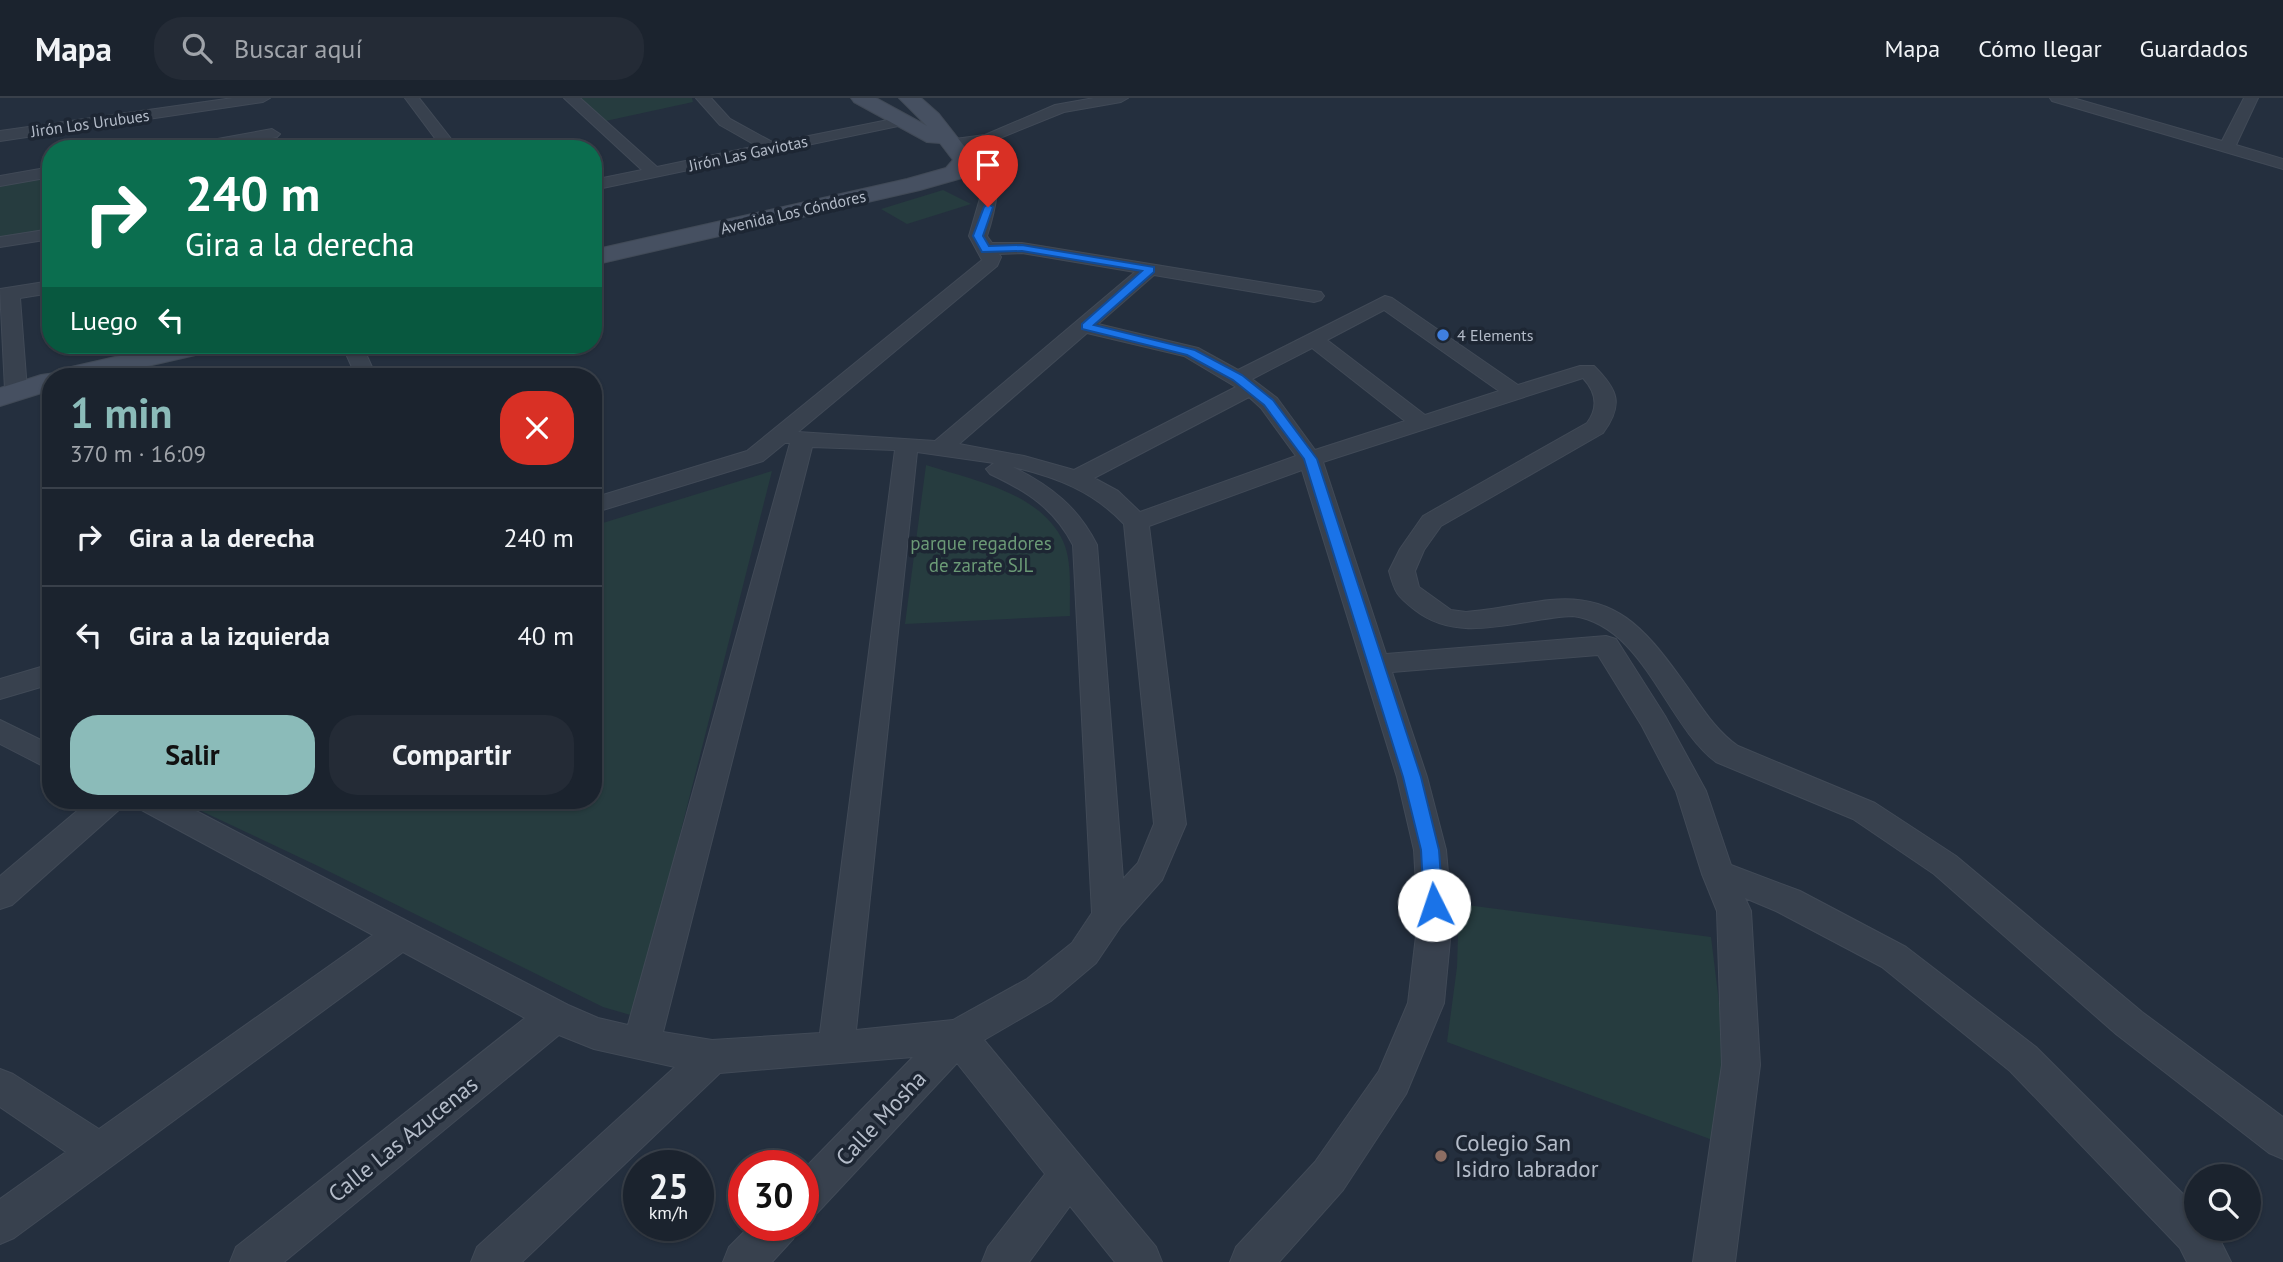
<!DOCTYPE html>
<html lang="es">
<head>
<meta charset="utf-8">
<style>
	:root { --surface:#1b232e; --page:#242b36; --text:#f1f3f6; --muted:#a0a4aa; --line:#39404a; --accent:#8bbbb9 }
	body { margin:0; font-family:"PT Sans",sans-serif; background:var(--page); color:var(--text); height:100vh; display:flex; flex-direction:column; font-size:26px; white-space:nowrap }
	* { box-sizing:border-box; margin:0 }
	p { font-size:23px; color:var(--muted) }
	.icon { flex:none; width:38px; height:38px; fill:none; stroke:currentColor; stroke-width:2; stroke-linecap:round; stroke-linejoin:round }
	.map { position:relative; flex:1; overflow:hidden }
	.sheet { position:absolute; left:42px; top:270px; width:560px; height:441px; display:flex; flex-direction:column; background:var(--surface); border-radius:28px; box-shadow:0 2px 5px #0004,0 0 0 2px var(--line) }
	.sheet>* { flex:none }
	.guide { position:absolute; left:42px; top:42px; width:560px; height:214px; border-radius:28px; box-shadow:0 2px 5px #0004,0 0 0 2px var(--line); background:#0b6e4f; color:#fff; overflow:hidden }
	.controls { position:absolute; left:2184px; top:1066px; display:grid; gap:14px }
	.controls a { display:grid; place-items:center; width:77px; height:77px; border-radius:50%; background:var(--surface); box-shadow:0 2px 5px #0004,0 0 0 2px var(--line); font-size:35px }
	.speed { position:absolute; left:623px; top:1052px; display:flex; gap:14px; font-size:35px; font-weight:700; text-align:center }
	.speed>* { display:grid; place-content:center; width:91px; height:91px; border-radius:50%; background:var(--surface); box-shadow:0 2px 5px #0004,0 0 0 2px var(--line); line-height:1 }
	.speed small { font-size:18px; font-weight:400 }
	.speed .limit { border:10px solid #d22; background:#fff; color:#111 }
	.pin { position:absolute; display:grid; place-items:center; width:60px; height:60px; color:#fff; margin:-72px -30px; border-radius:50% 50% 50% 0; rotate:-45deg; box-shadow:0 0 7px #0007 }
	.pin .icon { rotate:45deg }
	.me { position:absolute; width:77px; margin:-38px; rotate:356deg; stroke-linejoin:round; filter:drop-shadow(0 0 5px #0008) }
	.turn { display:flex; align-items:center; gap:24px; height:147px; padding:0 28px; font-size:32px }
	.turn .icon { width:91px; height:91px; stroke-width:2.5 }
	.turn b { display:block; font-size:49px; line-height:60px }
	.then { display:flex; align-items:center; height:66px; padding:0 28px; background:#0003; gap:14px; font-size:26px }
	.round { display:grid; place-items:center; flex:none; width:74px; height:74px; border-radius:28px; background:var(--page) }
	.overview { display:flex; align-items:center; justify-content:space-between; height:119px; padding:0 28px }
	h1 { font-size:42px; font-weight:600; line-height:52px; color:var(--accent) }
	.button { display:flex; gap:14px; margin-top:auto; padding:14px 28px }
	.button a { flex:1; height:80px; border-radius:28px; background:var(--accent); color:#111; font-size:28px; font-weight:600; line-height:80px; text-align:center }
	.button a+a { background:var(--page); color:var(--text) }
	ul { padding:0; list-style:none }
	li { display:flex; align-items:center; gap:21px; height:98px; padding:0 28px; border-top:2px solid var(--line) }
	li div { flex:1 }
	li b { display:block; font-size:26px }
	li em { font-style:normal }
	header { display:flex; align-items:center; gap:42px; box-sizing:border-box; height:98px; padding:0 35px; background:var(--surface); border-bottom:2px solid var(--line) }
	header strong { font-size:33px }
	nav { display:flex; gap:38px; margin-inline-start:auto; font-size:24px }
	.search { width:490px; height:63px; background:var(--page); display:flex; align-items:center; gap:18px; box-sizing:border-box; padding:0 24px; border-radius:28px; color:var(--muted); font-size:26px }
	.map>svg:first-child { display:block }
	.green { fill:#263c3f }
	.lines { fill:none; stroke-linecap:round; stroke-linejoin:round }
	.street-casing { stroke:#414a57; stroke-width:2 }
	.secondary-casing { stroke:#414a57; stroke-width:2 }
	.street { fill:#38414e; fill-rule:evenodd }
	.secondary { fill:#465061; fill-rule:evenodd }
	.route { fill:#1a73e8; stroke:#114b97; stroke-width:2 }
	.shop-dot { fill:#3f7fe0; stroke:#1d2633; stroke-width:2.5 }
	.education-dot { fill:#8d6e63; stroke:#1d2633; stroke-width:2.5 }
	.labels { text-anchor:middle; stroke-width:7; stroke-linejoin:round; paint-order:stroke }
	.far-street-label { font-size:16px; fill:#b4bcc9; stroke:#1d2633 }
	.far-poi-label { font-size:16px; fill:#b4bcc9; stroke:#1d2633; text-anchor:start }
	.park-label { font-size:19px; fill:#6b9a76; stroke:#1d2633 }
	.near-street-label { font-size:23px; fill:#b4bcc9; stroke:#1d2633 }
	.near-poi-label { font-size:23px; fill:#b4bcc9; stroke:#1d2633; text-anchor:start }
</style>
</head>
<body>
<header>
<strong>Mapa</strong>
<div class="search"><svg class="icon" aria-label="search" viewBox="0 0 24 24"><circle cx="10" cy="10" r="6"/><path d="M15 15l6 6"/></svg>Buscar aquí</div>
<nav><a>Mapa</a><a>Cómo llegar</a><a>Guardados</a></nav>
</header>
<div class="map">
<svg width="2283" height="1164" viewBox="0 0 2283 1164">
	<rect width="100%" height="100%" fill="#242f3e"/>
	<g class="green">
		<polygon points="575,0 692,0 693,4 601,24"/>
		<polygon points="51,77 51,132 0,141 0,86"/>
		<polygon points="943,92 971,106 907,126 881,111"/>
		<path d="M926,367C972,382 1040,394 1063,443C1073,465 1069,495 1070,518L905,526Z"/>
		<polygon points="772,373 634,918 603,909 320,769 178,702 593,702 593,428"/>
		<polygon points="1459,806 1711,839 1724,945 1718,1044 1447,944 1457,869"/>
	</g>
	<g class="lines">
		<defs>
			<g id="street">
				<polygon points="233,0 270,0 263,4 0,43 0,33"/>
				<polygon points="405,0 419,0 459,51 443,51"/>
				<polygon points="564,0 580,0 657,69 757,48 720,27 696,0 711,0 730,21 774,45 903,19 910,23 903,27 593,92 593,82 642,72"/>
				<path d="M1094,0H1128L1121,4L1064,14L985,46L996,55C1001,84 996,110 987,138L992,145H1022L1321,194L1324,198L1321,202L1314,204L1154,177L1098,226L1198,250L1238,272L1385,198L1392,200L1518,287L1580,268H1594C1618,292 1624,306 1603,335L1441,428L1424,452L1415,473L1419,489L1451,512L1466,514C1494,512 1522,505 1550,502C1615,495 1645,531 1680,579C1698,603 1713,631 1738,648L1875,705L1956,758L2142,914L2283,1019V1061L2269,1055L2116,936L1934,776L1853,721L1716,664C1665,625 1644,528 1573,518C1520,520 1461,548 1415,512C1397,498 1395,495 1389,473L1400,451L1423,418L1587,325C1599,309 1596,294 1583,280L1323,364L1386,556L1606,538L1616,541L1665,618L1706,693L1731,767L1800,793L1906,849L2036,949L2196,1109V1130H2214L2231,1164H2187L2180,1150L2010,973L1882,869L1776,813L1745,800L1751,813L1760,967L1735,1164H1693L1722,967L1717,813L1702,776L1676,693L1642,628L1598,557L1392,574L1427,679L1446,752L1452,821L1444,905L1406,996L1343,1092L1279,1164H1230L1236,1149L1315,1064L1379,973L1408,905L1418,821L1414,752L1397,679L1302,372L1149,428L1186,726L1162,782L1121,828L1096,865L1051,903L984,942L1156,1149L1162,1164H1115L1070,1108L1029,1164H982L988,1149L1045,1076L957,965L817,1115L803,1121V1072L913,959L720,975L522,1164H471L477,1149L675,969L594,951L559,937L284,1164H230L236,1149L525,920L403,854L14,1140L0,1146V1101L66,1054L0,1009V971L13,976L99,1031L373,837L138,710L134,702H175L568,907L598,920L628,927L790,345H785L763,363L593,415V400L747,353L982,162L969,138L981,97L980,57L967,48L955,47L952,44L955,41L985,37L1055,7ZM1022,155L1135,174L935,343L798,334L997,168L1001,159L999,156ZM1384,212L1499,293L1425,317L1327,242ZM1087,235L1184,258L1236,289L1074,372L1024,358L959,346ZM1312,250L1405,323L1315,352L1277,300L1252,281ZM1249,299L1261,310L1296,358L1140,414L1118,393L1094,380ZM812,349L895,352L820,935L712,942L663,934ZM917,354L994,365L986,371L990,376C1026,393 1054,410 1073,447L1092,815L1072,845L1027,881L953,922L856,932ZM1013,369C1056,379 1093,393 1124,426L1154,726L1138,765L1123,781L1097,447C1078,409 1051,388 1013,369Z"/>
				<polygon points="2050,0 2073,0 2222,43 2244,0 2258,0 2236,47 2283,61 2283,71 2052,3"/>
				<polygon points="272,31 280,36 277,39 217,51 182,51 190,46"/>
				<polygon points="51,69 51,79 0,88 0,78"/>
				<polygon points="51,131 51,141 0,149 0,139"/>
				<polygon points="51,183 51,195 20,200 27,292 24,297 8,297 5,292 0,191"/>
				<polygon points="342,247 362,247 376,278 356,278"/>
				<polygon points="51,566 51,586 0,601 0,581"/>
				<polygon points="0,622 51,647 51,672 0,646"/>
				<polygon points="90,702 125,702 121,710 12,807 0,811 0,778"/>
				<polygon points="751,1127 799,1127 793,1141 772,1164 723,1164 729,1149"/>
			</g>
			<g id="secondary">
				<polygon points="851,0 876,0 927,28 899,0 921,0 939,16 975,62 962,80 920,92 593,167 593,152 907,81 946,70 953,62 940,45 927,44 854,4"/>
				<polygon points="168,247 217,247 213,253 104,278 51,278 51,292 0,308 0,290 41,277 55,275 58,272"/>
			</g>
		</defs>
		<use href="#street" class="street-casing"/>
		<use href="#secondary" class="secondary-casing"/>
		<use href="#street" class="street"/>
		<use href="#secondary" class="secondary"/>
	</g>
	<polygon class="route" points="988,106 993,109 983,138 989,148 1022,147 1154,169 1154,174 1094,227 1195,252 1242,277 1273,302 1317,361 1421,679 1439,752 1443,807 1440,812 1434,814 1427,812 1424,807 1421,752 1403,679 1304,361 1264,307 1233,282 1187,257 1082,231 1082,226 1142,173 1022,153 982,154 973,138 984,109"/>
	<circle class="shop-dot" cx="1443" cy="237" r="7"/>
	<circle class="education-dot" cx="1441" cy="1058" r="7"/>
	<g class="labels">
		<g class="far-street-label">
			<text transform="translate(90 25) rotate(-8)" y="6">Jirón Los Urubues</text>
			<text transform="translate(748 55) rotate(-12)" y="6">Jirón Las Gaviotas</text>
			<text transform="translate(793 114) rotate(-13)" y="6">Avenida Los Cóndores</text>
		</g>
		<g class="far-poi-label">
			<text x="1457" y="243">4 Elements</text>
		</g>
		<g class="park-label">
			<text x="981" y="452">parque regadores<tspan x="981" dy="22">de zarate SJL</tspan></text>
		</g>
		<g class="near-street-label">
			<text transform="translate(881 1020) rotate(-47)" y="8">Calle Mosha</text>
			<text transform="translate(403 1041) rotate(-39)" y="8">Calle Las Azucenas</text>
		</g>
		<g class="near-poi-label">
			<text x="1455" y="1053">Colegio San<tspan x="1455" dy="26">Isidro labrador</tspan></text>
		</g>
	</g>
</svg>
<div class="controls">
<a><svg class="icon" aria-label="search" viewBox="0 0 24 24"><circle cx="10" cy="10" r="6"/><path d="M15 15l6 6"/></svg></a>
</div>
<div class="speed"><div>25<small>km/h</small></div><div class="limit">30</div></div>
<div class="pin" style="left:988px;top:109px;background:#d93025"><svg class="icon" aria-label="arrive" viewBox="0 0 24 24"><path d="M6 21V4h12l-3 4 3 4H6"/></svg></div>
<svg class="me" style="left:1434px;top:807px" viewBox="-20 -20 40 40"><circle r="19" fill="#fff"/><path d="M0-13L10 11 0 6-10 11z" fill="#1a73e8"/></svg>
<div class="guide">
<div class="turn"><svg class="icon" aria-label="right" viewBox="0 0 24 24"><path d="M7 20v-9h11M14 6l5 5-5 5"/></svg><div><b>240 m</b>Gira a la derecha</div></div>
<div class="then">Luego<svg class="icon" aria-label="left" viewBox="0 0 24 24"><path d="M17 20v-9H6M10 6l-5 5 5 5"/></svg></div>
</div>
<section class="sheet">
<div class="overview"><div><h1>1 min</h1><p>370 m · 16:09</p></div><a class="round" style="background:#d93025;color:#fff"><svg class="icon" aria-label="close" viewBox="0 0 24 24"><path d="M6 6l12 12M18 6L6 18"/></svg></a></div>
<ul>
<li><svg class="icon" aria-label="right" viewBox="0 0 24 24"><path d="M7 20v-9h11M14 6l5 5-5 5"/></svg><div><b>Gira a la derecha</b></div><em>240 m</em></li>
<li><svg class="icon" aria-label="left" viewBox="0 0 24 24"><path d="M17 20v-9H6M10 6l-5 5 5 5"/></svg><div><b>Gira a la izquierda</b></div><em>40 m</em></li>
</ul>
<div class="button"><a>Salir</a><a>Compartir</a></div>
</section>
</div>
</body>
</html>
